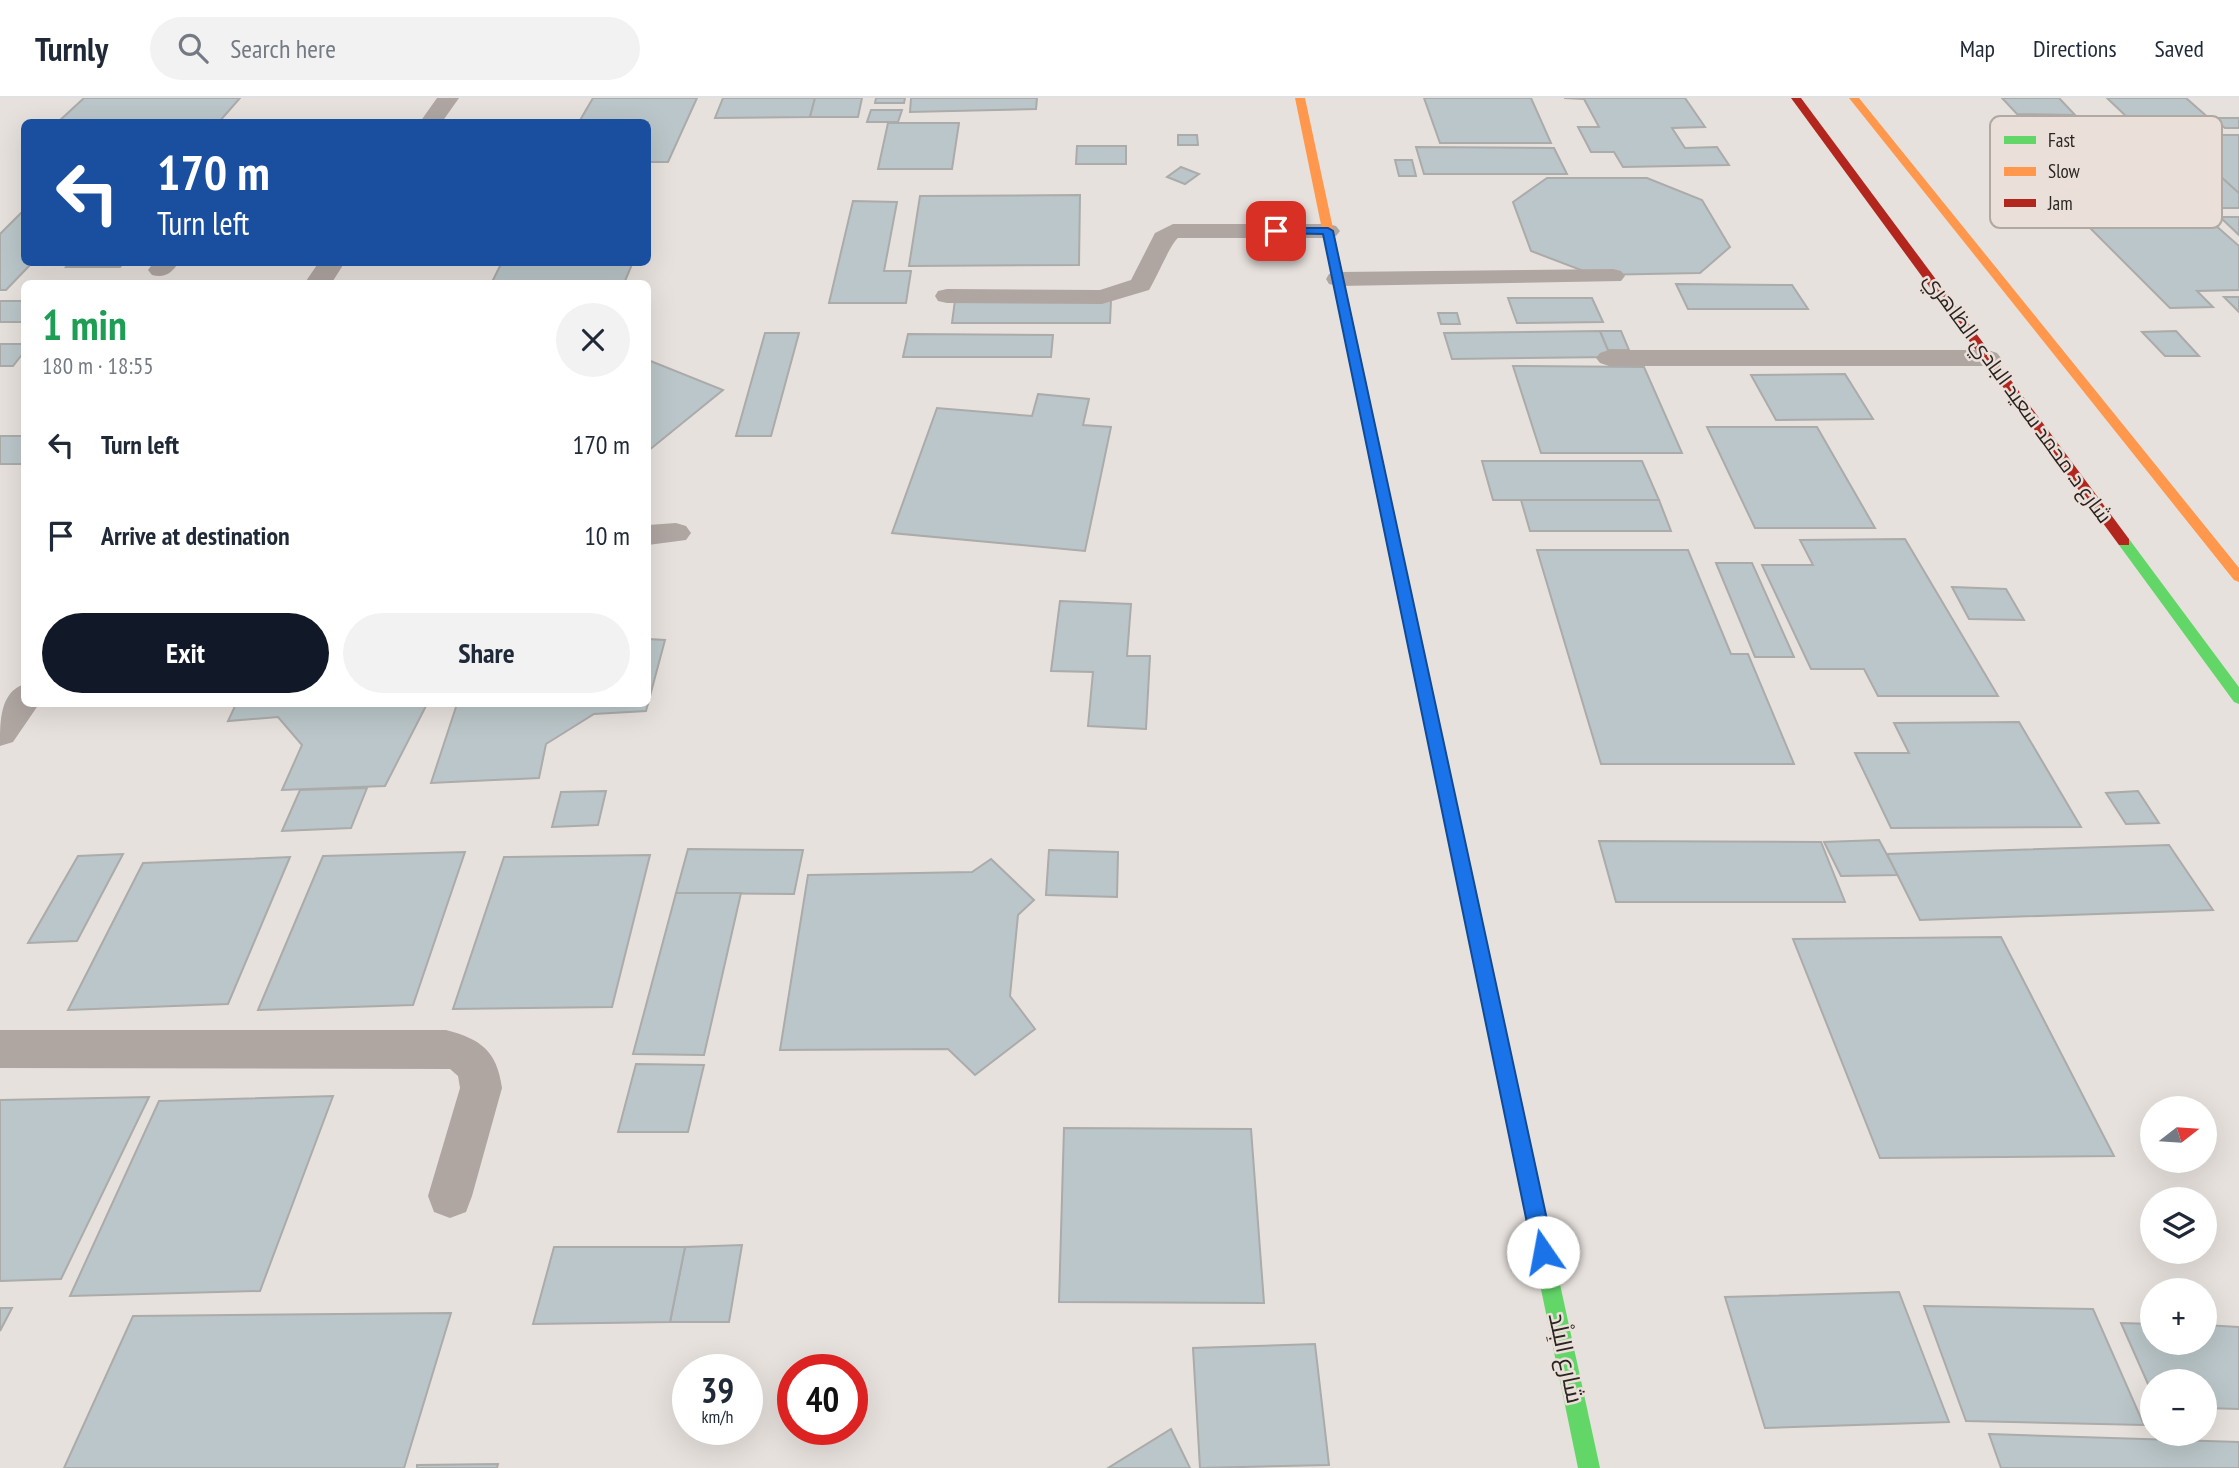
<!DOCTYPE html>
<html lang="en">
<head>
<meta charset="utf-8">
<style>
	:root { --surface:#fff; --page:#f2f2f3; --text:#1f2937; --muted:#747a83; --line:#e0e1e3; --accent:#111827 }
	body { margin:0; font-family:"PT Sans Narrow",Cairo,sans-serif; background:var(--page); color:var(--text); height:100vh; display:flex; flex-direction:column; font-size:26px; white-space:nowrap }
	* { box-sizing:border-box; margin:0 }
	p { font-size:23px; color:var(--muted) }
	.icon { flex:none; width:38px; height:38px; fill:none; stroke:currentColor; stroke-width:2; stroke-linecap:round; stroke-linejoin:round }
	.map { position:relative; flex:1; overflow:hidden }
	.sheet { position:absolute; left:21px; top:182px; width:630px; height:427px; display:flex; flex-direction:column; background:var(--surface); border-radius:10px; box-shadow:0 7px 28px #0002 }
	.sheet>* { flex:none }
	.hud { position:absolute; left:21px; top:21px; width:630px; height:147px; border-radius:10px; box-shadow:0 7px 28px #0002; background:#1a4fa0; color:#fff; overflow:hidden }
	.needle { width:46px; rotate:73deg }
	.fabs { position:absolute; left:2140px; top:998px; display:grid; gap:14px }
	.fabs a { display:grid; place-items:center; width:77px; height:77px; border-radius:50%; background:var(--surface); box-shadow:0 7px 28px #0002; font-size:35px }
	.speed { position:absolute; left:672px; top:1256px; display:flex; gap:14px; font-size:35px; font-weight:700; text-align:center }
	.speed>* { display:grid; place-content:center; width:91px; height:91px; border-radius:50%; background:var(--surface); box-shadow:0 7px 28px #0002; line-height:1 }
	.speed small { font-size:18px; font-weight:400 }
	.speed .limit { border:10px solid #d22; background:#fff; color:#111 }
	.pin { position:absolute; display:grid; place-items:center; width:60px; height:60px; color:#fff; margin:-30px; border-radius:14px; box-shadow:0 4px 10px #0006 }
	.me { position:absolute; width:77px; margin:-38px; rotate:348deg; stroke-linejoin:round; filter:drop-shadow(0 0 5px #0008) }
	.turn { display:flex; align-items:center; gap:24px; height:147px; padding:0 21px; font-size:32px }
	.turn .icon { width:91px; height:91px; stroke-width:2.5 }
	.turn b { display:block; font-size:49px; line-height:60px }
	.round { display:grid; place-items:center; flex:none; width:74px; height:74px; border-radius:37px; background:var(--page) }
	.summary { display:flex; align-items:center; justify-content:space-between; height:119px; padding:0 21px }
	h1 { font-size:42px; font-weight:700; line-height:52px; color:#1e9e55 }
	.button { display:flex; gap:14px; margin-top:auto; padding:14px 21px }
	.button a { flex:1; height:80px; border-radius:42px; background:var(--accent); color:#fff; font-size:28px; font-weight:700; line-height:80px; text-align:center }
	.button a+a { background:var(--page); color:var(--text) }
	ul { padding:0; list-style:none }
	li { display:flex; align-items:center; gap:21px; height:91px; padding:0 21px }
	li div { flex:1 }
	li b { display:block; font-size:26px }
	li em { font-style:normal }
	header { display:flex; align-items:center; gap:42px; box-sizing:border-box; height:98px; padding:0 35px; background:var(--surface); border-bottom:2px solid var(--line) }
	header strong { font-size:33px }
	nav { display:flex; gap:38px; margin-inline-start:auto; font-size:24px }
	.search { width:490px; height:63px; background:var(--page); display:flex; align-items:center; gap:18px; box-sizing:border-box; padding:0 24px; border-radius:38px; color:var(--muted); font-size:26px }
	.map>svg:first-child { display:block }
	.building { fill:#bac6c9; stroke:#ababa9; stroke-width:2 }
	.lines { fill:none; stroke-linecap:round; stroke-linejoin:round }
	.lane { fill:#afa6a2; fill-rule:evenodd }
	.street { fill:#afa6a2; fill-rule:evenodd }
	.fast { fill:#63d668; fill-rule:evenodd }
	.slow { fill:#ff974d; fill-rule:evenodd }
	.jam { fill:#b3261e; fill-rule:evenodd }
	.route { fill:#1a73e8; stroke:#114b97; stroke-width:2 }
	.labels { text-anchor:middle; stroke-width:5; stroke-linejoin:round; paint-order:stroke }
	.far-street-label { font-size:21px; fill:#292522; stroke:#ebe0d9 }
	.street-label { font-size:24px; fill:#292522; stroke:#ebe0d9 }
	.key { fill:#ebe0d9; stroke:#b1a8a2; stroke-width:2 }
	.key-label { font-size:19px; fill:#292522 }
</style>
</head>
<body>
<header>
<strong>Turnly</strong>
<div class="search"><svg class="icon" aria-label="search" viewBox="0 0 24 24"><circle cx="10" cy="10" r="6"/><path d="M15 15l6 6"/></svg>Search here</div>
<nav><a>Map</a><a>Directions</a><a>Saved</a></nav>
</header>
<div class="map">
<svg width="2239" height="1370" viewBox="0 0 2239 1370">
	<rect width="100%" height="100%" fill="#e7e1dd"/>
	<g class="building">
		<polygon points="84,0 240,0 219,24 58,24"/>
		<polygon points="593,0 697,0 668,64 648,64 648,24 579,24"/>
		<polygon points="723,0 815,0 810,19 715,20"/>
		<polygon points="815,0 862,0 858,19 810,19"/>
		<polygon points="876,0 905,0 904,5 875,5"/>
		<polygon points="911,0 1037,0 1036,11 910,14"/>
		<polygon points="1424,0 1531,0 1551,45 1440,45"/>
		<polygon points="1564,0 1685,0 1705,29 1672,30 1685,50 1717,49 1729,67 1623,69 1614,54 1591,54 1578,29 1599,29 1584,1"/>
		<polygon points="2002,0 2059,0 2075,17 2017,16"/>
		<polygon points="2107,0 2186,0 2211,22 2129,21"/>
		<polygon points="871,12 902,12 898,24 867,24"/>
		<polygon points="2213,20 2239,20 2239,30 2225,30"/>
		<polygon points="888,25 959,25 952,71 878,71"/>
		<polygon points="2138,36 2175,37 2239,95 2239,110 2215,110"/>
		<polygon points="1178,37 1197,37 1198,47 1178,47"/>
		<polygon points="2175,37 2239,37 2239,95"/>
		<polygon points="1077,48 1126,48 1126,66 1076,66"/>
		<polygon points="1416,49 1554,50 1567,76 1424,76"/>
		<polygon points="1395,62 1412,62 1416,78 1399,78"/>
		<polygon points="1181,69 1199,76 1185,86 1167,79"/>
		<polygon points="1547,80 1647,80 1702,102 1730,149 1700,175 1594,177 1531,153 1513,104"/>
		<polygon points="1080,97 1079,167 909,168 920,98"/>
		<polygon points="853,103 897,104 884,173 911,173 906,205 829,205"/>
		<polygon points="24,112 24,164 33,164 6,192 0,192 0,136"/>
		<polygon points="2220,119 2239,119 2239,137"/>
		<polygon points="2214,126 2239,148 2239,192 2197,193 2213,209 2170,210 2089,129"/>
		<polygon points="70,164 124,164 120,169 66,169"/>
		<polygon points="502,164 633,164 625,183 492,184"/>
		<polygon points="1676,186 1792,187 1808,211 1688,211"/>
		<polygon points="2224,199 2239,199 2239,214"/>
		<polygon points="1508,200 1592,200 1603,224 1517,225"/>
		<polygon points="955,202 1111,202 1110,225 952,225"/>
		<rect x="0" y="203" width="24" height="21"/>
		<polygon points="1438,215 1457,215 1460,226 1441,226"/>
		<polygon points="1600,233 1611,259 1452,261 1444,235"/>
		<polygon points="1600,233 1621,233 1629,252 1608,252"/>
		<polygon points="2176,233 2199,258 2165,258 2142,234"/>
		<polygon points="765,235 799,235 771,338 736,338"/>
		<polygon points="908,236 1053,237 1051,259 903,259"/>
		<polygon points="0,246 24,246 24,254 13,268 0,268"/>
		<polygon points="648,262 723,292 648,353"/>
		<polygon points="1513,268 1644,269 1682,355 1541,355"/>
		<polygon points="1845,276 1873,321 1776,322 1751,277"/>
		<polygon points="1038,296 1089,301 1083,327 1111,329 1085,453 892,435 937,310 1032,318"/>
		<polygon points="1707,329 1817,329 1875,430 1755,430"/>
		<rect x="0" y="338" width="24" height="28"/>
		<polygon points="1482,363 1642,363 1659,402 1493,402"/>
		<polygon points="1521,402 1659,402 1671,433 1530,433"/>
		<polygon points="1905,441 1998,598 1878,598 1864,571 1811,571 1762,467 1813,467 1800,442"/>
		<polygon points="1537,452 1688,452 1731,556 1748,556 1794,666 1601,666"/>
		<polygon points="1716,465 1752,465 1794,559 1755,559"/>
		<polygon points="1952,489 2006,491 2024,522 1969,521"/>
		<polygon points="1060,503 1131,506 1127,558 1150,558 1146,631 1088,628 1093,574 1051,573"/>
		<polygon points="648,541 665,542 646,613 594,616 546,646 539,680 431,685 457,606 648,606"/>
		<polygon points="236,606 427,606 385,688 282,692 302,647 278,619 228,623"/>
		<polygon points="2019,624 2081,729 1891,730 1855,655 1909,655 1894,625"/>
		<polygon points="367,690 351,730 282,733 300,692"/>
		<polygon points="606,693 598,727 552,729 561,694"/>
		<polygon points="2138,693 2159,725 2126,726 2106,695"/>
		<polygon points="1879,742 1898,777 1841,778 1824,744"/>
		<polygon points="1599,743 1821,744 1845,804 1616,804"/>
		<polygon points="2169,747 2213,812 1920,822 1887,756"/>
		<polygon points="688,751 803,752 794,796 676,795"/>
		<polygon points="1049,752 1118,754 1117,799 1046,797"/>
		<polygon points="465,754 413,907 258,912 323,758"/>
		<polygon points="123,756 77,843 28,845 78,758"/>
		<polygon points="650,757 612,909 453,911 504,759"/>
		<polygon points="290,759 228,906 68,912 143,765"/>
		<polygon points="991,761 1034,802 1018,817 1010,898 1035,931 975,977 948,951 780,952 808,777 972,774"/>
		<polygon points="676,795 741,795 704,957 633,956"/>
		<polygon points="2001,839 2114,1058 1880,1060 1793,841"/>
		<polygon points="636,966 704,967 688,1034 618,1034"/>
		<polygon points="333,998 260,1193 70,1198 159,1003"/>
		<polygon points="149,999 61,1181 0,1183 0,1002"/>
		<polygon points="1064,1030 1251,1031 1264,1205 1059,1204"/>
		<polygon points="742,1147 729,1224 670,1224 685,1149"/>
		<polygon points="554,1149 685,1149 670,1224 533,1226"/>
		<polygon points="1899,1194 1949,1324 1765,1330 1725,1199"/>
		<polygon points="1924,1208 2093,1211 2144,1327 1966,1323"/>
		<polygon points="0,1210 12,1210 0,1233"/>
		<polygon points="451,1215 404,1370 64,1370 133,1218"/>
		<polygon points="2121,1225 2152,1226 2152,1244 2205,1244 2205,1227 2239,1229 2239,1311 2205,1310 2205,1283 2152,1283 2152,1295"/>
		<polygon points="1315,1246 1329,1367 1200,1370 1193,1250"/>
		<polygon points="1171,1331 1190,1370 1108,1370"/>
		<polygon points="1989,1336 2239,1344 2239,1370 2001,1370"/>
		<polygon points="498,1366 497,1370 417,1370 417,1367"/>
	</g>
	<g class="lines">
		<g class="lane">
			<path d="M1173,126H1328L1336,128L1340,133L1336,138L1328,140H1178C1171,145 1156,181 1149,192L1102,206L947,205L938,203L935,198L938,193L947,191L1100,192L1131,182L1155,135Z"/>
			<path d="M154,164H179C171,176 165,180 152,177L148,172Z"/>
			<polygon points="1613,171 1621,173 1625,178 1621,183 1338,188 1329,186 1326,181 1329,176 1338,174"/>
			<polygon points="1609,252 1988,252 1997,255 2001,260 1997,265 1988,268 1609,268 1600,265 1596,260 1600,255"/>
			<polygon points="676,425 686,428 691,435 686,442 648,447 648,427"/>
			<path d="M0,932H446C481,941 497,953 502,990L472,1098L466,1114L450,1120L434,1114L428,1098L460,990L458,978L450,971L0,970Z"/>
		</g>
		<g class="street">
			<polygon points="437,0 459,0 442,24 420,24"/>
			<polygon points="319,164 345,164 331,186 304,186"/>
			<path d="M24,586V606H39L13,644L0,648C0,622 0,595 24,586Z"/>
		</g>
		<g class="fast">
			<polygon points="2124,439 2129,441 2239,589 2239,606 2234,604 2119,447 2119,441"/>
			<polygon points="1509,984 1516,987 1518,993 1600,1370 1578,1370 1500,993 1502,987"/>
		</g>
		<g class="slow">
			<polygon points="1295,0 1305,0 1394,414 1387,418 1380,414"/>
			<polygon points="1849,0 1859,0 2239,470 2239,484 2234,482"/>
		</g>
		<g class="jam">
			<polygon points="1791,0 1801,0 2129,441 2129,447 2119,447"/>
			<polygon points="1387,410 1394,414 1518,993 1516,999 1509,1002 1502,999 1500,993 1380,414"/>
		</g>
	</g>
	<polygon class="route" points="1276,130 1328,130 1333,133 1554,1154 1551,1161 1543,1164 1536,1161 1533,1154 1323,136 1272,135 1272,131"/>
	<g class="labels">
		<g class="far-street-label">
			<text transform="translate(2018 300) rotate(54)" y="7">شارع د. محمد سعيد البادي الظاهري</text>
		</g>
		<g class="street-label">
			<text transform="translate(1566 1260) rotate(78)" y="8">شارع البِلْد</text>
		</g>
	</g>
	<rect x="1990" y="18" width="232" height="112" rx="10" class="key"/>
	<rect x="2004" y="38" width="32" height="8" fill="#63d668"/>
	<rect x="2004" y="69" width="32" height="9" fill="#ff974d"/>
	<rect x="2004" y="101" width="32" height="8" fill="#b3261e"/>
	<g class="key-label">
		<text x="2048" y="49">Fast</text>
		<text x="2048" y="80">Slow</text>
		<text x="2048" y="112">Jam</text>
	</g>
</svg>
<div class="fabs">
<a><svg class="needle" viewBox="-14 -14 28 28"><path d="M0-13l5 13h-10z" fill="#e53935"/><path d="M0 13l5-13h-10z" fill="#747a83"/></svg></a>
<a><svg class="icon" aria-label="layers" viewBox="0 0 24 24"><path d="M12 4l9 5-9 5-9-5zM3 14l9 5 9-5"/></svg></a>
<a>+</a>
<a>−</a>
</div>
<div class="speed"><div>39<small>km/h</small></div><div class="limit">40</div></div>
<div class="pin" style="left:1276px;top:133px;background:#d93025"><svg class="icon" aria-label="arrive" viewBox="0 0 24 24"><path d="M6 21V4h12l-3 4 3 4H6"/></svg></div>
<svg class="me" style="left:1543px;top:1154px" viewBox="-20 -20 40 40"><circle r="19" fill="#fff"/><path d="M0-13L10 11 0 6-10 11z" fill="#1a73e8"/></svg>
<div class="hud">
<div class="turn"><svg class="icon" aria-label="left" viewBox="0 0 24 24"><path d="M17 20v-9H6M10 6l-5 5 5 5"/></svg><div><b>170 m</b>Turn left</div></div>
</div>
<section class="sheet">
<div class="summary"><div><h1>1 min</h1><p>180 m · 18:55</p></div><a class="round"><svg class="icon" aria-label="close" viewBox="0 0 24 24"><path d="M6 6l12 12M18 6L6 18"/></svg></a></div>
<ul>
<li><svg class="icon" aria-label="left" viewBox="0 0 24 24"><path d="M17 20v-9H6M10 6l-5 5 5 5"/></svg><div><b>Turn left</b></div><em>170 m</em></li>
<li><svg class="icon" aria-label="arrive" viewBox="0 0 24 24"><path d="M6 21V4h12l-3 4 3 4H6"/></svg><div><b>Arrive at destination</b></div><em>10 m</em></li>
</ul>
<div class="button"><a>Exit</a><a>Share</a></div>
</section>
</div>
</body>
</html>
